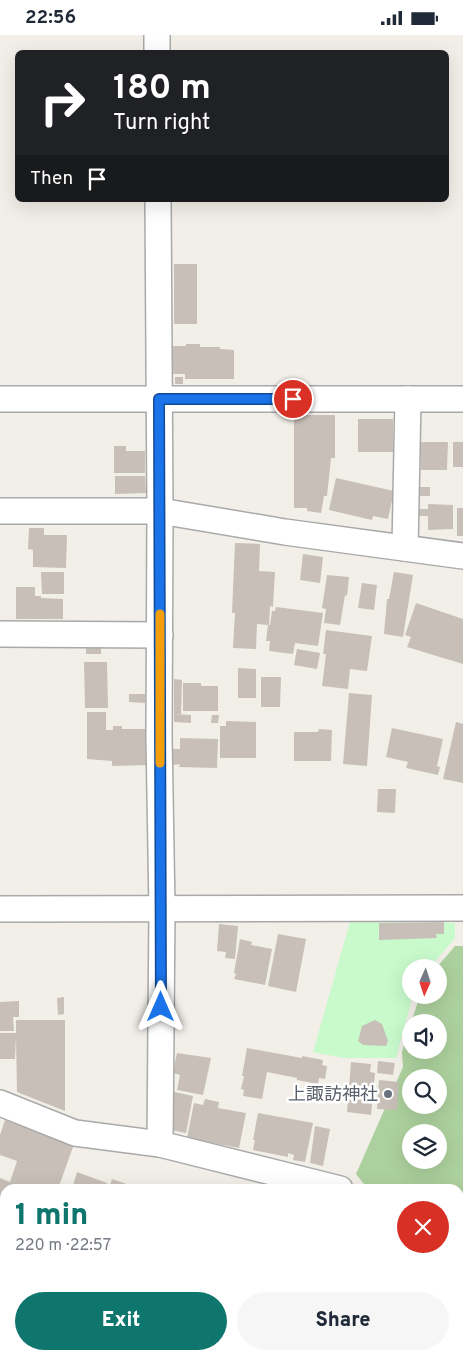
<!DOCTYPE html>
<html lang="en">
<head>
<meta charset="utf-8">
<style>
	:root { --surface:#fff; --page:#f6f6f7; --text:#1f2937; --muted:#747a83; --accent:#0f766e }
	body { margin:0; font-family:Overpass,"Noto Sans JP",sans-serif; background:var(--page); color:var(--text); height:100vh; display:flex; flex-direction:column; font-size:19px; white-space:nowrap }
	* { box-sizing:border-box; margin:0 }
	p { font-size:16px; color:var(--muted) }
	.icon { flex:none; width:28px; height:28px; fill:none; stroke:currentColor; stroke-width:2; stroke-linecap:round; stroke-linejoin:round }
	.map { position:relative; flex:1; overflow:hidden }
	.drawer { position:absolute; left:0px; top:1149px; width:464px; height:176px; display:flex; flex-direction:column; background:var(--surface); border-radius:15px 15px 0 0; box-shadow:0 5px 20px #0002 }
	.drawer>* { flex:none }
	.guide { position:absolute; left:15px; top:15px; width:434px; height:152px; border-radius:8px; box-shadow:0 5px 20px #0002; background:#202124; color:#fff; overflow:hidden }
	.needle { width:32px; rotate:183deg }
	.tools { position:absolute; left:402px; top:924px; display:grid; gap:10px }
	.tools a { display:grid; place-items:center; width:45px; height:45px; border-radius:50%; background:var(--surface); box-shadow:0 5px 20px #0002; font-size:25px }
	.pin { position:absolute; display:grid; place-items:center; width:42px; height:42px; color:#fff; margin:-21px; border:2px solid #fff; border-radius:50%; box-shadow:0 1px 5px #0007 }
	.me { position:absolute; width:55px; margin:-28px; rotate:0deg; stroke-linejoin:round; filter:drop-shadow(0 0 4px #0008) }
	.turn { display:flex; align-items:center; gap:18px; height:105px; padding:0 15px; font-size:22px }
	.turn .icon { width:65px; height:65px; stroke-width:2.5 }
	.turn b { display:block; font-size:35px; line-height:42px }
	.then { display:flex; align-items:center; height:48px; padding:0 15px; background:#0003; gap:10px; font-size:19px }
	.round { display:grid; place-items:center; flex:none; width:52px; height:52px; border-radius:26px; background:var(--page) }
	.headline { display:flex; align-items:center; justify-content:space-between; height:85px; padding:0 15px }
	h1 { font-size:30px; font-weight:800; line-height:38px; color:var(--accent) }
	.primary-button { display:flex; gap:10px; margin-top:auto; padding:10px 15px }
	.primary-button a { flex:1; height:58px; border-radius:30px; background:var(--accent); color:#fff; font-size:20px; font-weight:800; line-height:58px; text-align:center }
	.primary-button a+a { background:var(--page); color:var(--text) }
	.status { display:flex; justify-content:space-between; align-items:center; height:35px; padding:0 25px; background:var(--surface); direction:ltr }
	.status svg { height:14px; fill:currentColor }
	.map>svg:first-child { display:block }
	.forest { fill:#add19e; fill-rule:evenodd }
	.park { fill:#c8facc }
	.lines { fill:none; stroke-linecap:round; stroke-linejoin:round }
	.river { stroke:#aad3df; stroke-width:40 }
	.building { fill:#c7bfb8 }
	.lane-casing { stroke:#a9a9a9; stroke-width:15 }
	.street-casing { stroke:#a9a9a9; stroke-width:28 }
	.lane { stroke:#fff; stroke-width:12 }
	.street { stroke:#fff; stroke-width:25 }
	.route-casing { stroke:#114b97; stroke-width:12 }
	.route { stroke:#1a73e8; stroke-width:9 }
	.slow { stroke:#f59e0b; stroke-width:9 }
	.worship-dot { fill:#6b7280; stroke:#fff; stroke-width:2 }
	.labels { text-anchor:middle; stroke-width:5; stroke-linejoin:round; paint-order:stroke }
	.worship-label { font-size:18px; fill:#5b616d; stroke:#fff; text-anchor:end }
</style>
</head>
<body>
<div class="status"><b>22:56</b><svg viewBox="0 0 49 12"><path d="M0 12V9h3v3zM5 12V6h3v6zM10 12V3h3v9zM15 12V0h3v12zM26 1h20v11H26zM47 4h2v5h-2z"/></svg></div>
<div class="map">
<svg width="463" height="1324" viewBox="0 0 463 1324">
	<rect width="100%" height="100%" fill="#f2efe9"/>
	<path class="forest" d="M455,911H463V1225L459,1226V1154H368L356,1139L403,1032L402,1017L420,960H439V932H437ZM411,988H439V1015H411ZM411,1042H439V1070H411ZM411,1098H439V1125H411Z"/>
	<polygon class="park" points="350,887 455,888 455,903 430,932 411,932 411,960 413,960 396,1023 344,1023 313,1017"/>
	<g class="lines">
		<polyline class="river" points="433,1324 439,1320"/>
	</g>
	<g class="building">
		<rect x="174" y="229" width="23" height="60"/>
		<polygon points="186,309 200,309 200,312 220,312 220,314 234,315 234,344 185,344 185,339 170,339 170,311 186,311"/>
		<rect x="175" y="342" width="8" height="7"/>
		<polygon points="294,380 335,380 335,423 331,423 327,461 324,461 321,478 307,476 307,473 294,473"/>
		<rect x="358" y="384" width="35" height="33"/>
		<polygon points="420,407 448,407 447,435 421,435"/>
		<rect x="453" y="407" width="10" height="25"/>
		<polygon points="114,411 126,411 126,416 145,416 145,438 114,438"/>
		<polygon points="115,441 145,441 146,458 115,459"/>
		<polygon points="336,443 394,456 388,484 373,481 372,485 329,475"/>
		<rect x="415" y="452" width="15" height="9"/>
		<polygon points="428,469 453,470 453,494 428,495 428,481 414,481 415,474 428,474"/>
		<rect x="457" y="473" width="6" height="28"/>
		<polygon points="29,493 44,493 44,500 67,500 66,533 33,532 33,515 28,514"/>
		<polygon points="235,508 260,509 259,536 275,537 273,572 270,571 269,590 257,589 256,614 233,613 235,578 232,578"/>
		<polygon points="303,519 323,522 320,548 300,545"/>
		<polygon points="41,537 64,537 64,559 42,559"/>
		<polygon points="394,537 413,540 403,602 384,599 387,564 389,564"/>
		<polygon points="327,540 349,542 347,561 345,560 340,590 324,588 326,574 322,573"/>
		<polygon points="362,548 377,550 374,575 358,573"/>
		<polygon points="16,552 35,552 35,561 41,561 41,563 63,564 63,584 16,584"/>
		<polygon points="416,568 463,584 463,629 407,612 411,602 405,600"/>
		<polygon points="276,572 323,578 318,611 295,608 293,619 269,616 270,606 266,606 268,590 270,590 272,576 275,576"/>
		<polygon points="326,595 372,601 367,636 350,634 348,654 322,651 326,619 323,619"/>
		<rect x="86" y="612" width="15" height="7"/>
		<polygon points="297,614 320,618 317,634 294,630"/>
		<polygon points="84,627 107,627 108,673 85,673"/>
		<polygon points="238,633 256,634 256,663 238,663"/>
		<polygon points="261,642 281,642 280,672 261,672"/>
		<polygon points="174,644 182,645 181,679 174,679"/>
		<polygon points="183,648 201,648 201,651 218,651 218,676 183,676"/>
		<polygon points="349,658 372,660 367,731 343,729"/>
		<polygon points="129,659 145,659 145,668 129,667"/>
		<polygon points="87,677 106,677 106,695 113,695 113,691 122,691 122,694 146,694 147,730 112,731 112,726 87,724"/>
		<polygon points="174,679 191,680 191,688 174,687"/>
		<polygon points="212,680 219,680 218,688 211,688"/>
		<polygon points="226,686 256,687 256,723 220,723 220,691 226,691"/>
		<polygon points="456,687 463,689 463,748 443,744"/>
		<polygon points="392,693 443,704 437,731 440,732 438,740 406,733 408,727 386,722"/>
		<polygon points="319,694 332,695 331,726 294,726 294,697 318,697"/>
		<polygon points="180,703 218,704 217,733 179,732 180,729 173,730 173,714 180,714"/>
		<polygon points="378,754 396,754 395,778 377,777"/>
		<polygon points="444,887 444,899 436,899 437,903 379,905 379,888"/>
		<polygon points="219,889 238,891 235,924 225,923 226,917 217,916"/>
		<polygon points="278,899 306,904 296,957 268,951"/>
		<polygon points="240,904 252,907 251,910 272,914 265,950 234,944 236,939 234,938"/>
		<polygon points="64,962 64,979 58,980 57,963"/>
		<polygon points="19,966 19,982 13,982 14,996 0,996 0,967"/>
		<polygon points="16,985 65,985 65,1076 17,1057 16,1001 15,1024 0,1024 0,998 16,998"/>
		<polygon points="375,985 382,989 388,1006 386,1011 363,1010 358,1006 362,991"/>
		<polygon points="247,1013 302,1023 302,1021 323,1025 322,1030 327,1031 325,1044 319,1043 318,1049 297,1045 297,1043 267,1037 262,1064 243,1061 244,1055 241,1054 244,1041 242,1041"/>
		<polygon points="177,1018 211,1023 203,1060 177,1055 180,1040 173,1038"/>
		<polygon points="378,1026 395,1028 393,1040 377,1038"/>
		<polygon points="351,1027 371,1029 370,1037 375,1038 371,1080 347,1077"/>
		<polygon points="379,1045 399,1047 397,1075 377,1074"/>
		<polygon points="170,1056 193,1061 186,1098 171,1095"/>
		<polygon points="205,1064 219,1067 218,1073 246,1078 239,1113 187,1103 194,1068 203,1070"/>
		<polygon points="258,1078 313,1088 305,1127 293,1125 294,1120 288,1118 288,1122 253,1115 255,1105 253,1105"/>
		<polygon points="5,1085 74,1109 58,1154 5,1154 5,1187 0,1185 0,1143 10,1147 17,1126 0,1120 0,1100"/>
		<polygon points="315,1091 330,1094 323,1131 310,1128"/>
		<polygon points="77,1137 107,1148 105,1154 72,1154"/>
		<polygon points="112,1144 138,1153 138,1154 109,1154"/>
		<polygon points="0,1235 5,1239 5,1263 0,1260"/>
		<polygon points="107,1320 123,1320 122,1324 116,1324"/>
		<polygon points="127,1320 142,1320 147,1322 147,1324 125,1324"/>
		<polygon points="310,1320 337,1320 340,1324 313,1324"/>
	</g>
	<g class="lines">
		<defs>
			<polyline id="lane" points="459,1243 463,1242"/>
			<g id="street">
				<polyline points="157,0 157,18"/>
				<polyline points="158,165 160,476 159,702 162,874 160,1109"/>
				<polyline points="0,364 463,364"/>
				<polyline points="0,476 160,476 285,497 463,521"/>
				<polyline points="405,513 408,364"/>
				<polyline points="0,599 160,600"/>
				<polyline points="0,874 463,873"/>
				<polyline points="0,1068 75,1098 160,1109 340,1154"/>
				<polyline points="459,1289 463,1294"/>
			</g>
		</defs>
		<use href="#lane" class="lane-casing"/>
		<use href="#street" class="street-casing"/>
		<use href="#lane" class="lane"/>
		<use href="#street" class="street"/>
	</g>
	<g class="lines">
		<defs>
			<polyline id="route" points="161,972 159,364 293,364"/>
		</defs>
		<use href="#route" class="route-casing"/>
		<use href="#route" class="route"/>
		<polyline class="slow" points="160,728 160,579"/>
	</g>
	<circle class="worship-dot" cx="388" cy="1059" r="5"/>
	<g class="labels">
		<g class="worship-label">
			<text x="378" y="1065">上諏訪神社</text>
		</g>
	</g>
</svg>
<div class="tools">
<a><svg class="needle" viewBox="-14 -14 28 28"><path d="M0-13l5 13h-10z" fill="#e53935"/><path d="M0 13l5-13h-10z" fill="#747a83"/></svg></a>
<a><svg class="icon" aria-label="sound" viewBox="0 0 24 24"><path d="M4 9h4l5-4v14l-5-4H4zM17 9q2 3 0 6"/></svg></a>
<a><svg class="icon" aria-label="search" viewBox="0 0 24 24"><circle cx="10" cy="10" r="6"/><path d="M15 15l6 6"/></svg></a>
<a><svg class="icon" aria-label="layers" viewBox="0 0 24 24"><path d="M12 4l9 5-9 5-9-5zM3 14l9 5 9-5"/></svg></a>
</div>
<div class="pin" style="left:293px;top:364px;background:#d93025"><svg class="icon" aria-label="arrive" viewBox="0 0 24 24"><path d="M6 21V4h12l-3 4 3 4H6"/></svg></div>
<svg class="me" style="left:161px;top:972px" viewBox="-20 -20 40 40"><path d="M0-17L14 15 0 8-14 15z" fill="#1a73e8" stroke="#fff" stroke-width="4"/></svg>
<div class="guide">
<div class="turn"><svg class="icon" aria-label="right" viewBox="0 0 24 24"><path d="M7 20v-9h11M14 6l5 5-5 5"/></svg><div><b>180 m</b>Turn right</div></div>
<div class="then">Then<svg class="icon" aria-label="arrive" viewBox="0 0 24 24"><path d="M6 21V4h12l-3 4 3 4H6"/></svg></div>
</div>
<section class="drawer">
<div class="headline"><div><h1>1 min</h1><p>220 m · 22:57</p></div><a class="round" style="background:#d93025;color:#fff"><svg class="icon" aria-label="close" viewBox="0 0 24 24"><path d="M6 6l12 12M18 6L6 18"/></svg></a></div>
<div class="primary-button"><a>Exit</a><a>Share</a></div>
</section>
</div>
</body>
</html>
